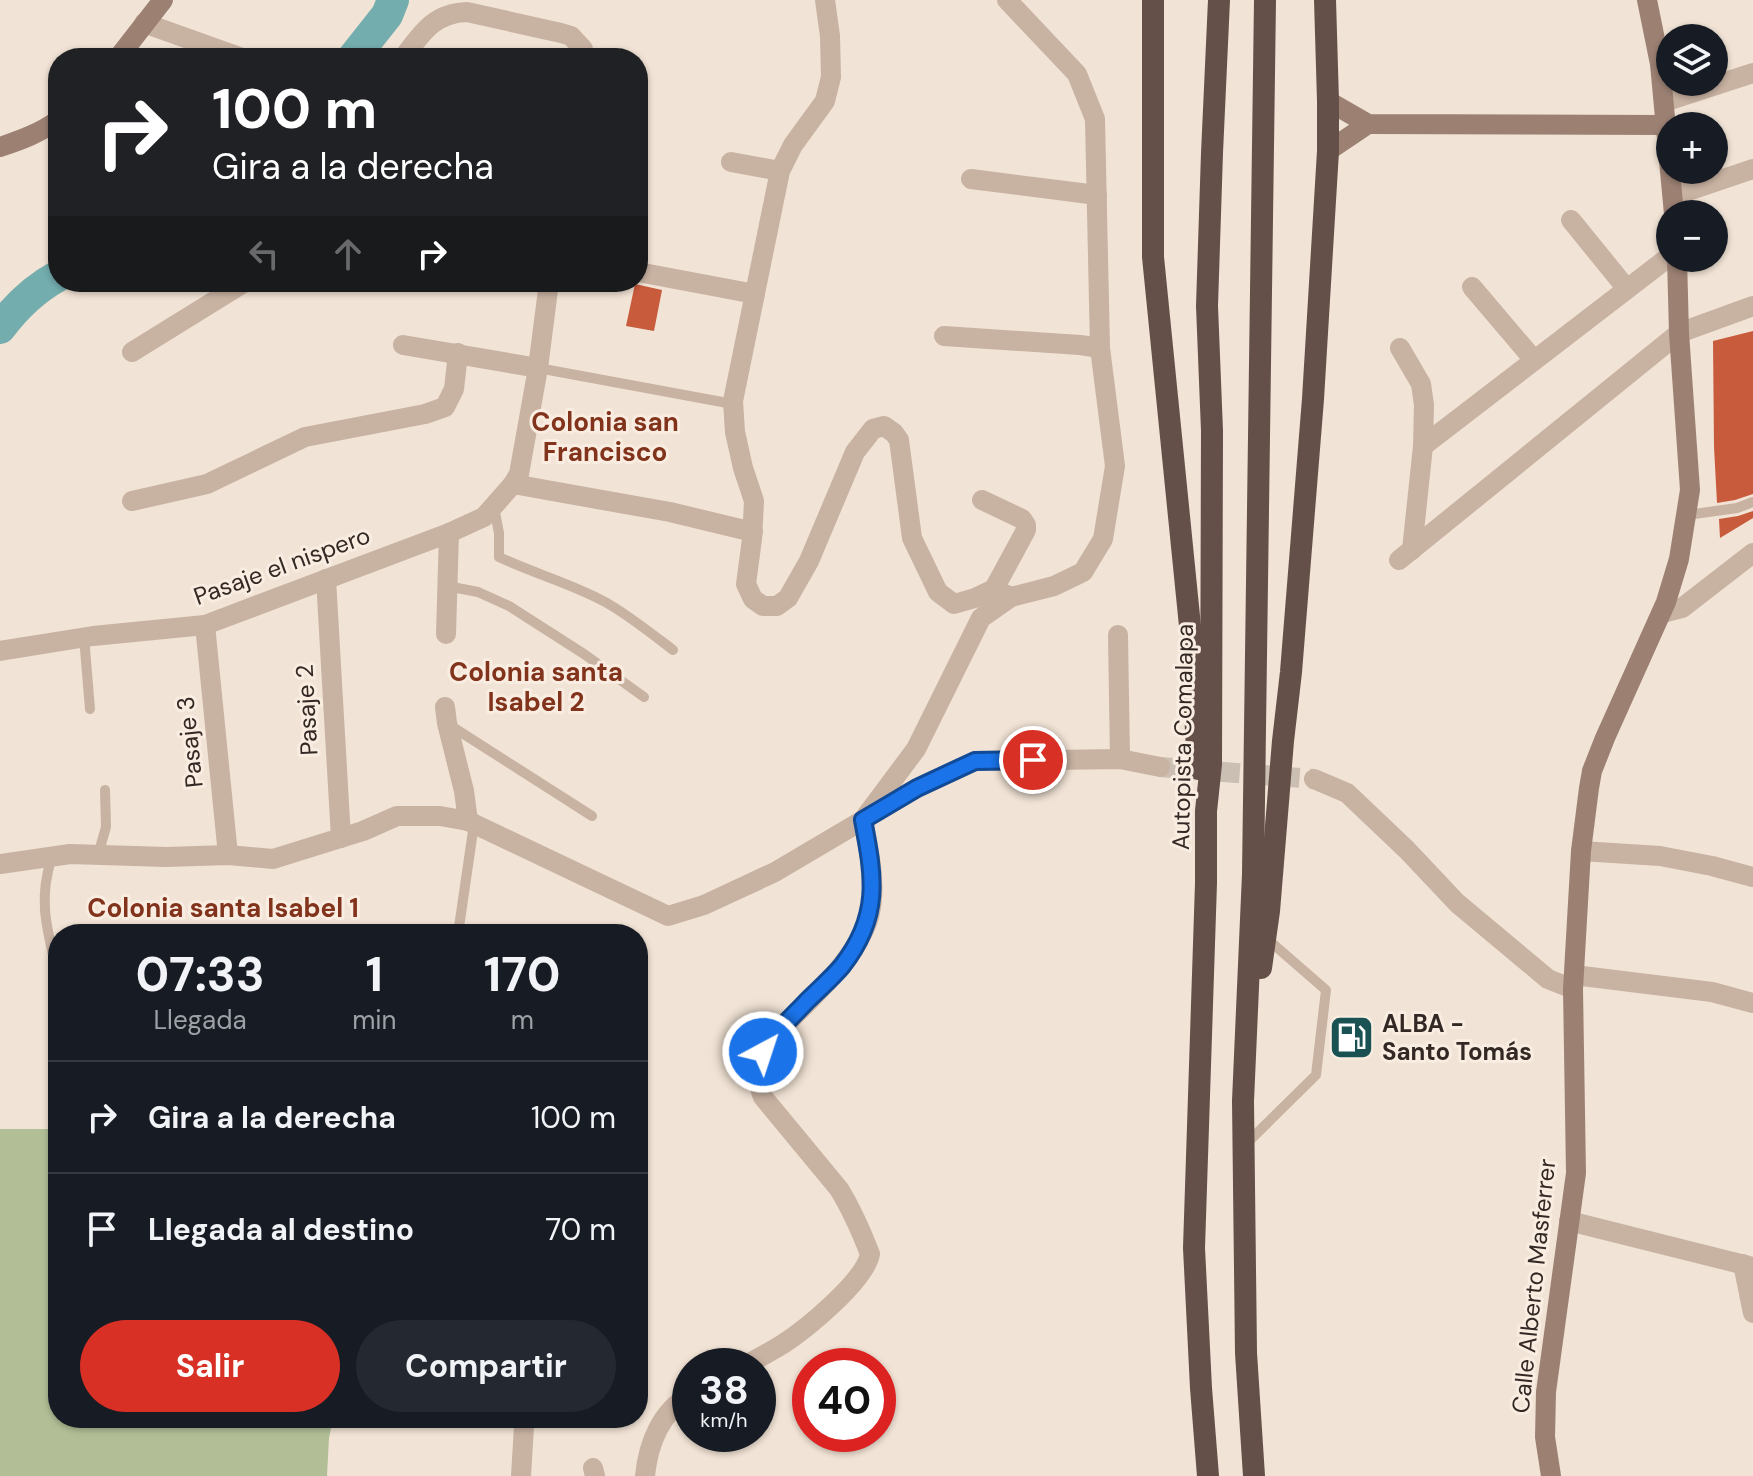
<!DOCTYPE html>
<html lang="es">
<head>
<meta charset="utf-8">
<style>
	:root { --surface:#171b24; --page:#242831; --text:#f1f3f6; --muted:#9ea1a6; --line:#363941; --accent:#d93025 }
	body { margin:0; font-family:"DM Sans",sans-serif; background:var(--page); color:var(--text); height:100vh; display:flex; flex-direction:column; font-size:30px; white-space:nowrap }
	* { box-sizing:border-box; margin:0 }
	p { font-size:26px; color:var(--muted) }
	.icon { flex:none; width:44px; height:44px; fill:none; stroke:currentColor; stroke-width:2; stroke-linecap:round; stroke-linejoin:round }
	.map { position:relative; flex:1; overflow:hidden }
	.details { position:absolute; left:48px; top:924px; width:600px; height:504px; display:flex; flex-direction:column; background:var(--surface); border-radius:32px; box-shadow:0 2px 6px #0004 }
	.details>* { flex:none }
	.guide { position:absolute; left:48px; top:48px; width:600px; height:244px; border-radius:32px; box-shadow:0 2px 6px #0004; background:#202124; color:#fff; overflow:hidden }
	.buttons { position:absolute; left:1656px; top:24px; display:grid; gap:16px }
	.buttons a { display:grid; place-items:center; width:72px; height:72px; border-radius:50%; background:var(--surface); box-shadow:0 2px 6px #0004; font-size:40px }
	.speed { position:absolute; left:672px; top:1348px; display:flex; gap:16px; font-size:40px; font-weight:700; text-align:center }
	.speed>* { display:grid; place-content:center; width:104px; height:104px; border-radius:50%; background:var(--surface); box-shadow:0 2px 6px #0004; line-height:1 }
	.speed small { font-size:20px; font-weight:400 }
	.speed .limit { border:12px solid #d22; background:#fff; color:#111 }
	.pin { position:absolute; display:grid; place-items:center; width:68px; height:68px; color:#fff; margin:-34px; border:4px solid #fff; border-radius:50%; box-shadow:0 2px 8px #0007 }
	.me { position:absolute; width:88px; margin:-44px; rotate:40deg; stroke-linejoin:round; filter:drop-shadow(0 0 6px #0008) }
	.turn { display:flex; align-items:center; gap:28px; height:168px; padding:0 32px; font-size:36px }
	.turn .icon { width:104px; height:104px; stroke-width:2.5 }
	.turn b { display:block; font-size:56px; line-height:68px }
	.lanes { display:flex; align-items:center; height:76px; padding:0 32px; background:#0003; justify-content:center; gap:40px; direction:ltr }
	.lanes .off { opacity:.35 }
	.eta { display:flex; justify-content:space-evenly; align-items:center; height:136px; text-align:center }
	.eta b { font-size:48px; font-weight:700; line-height:56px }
	.action { display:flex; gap:16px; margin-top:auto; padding:16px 32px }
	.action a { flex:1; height:92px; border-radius:48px; background:var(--accent); color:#fff; font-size:32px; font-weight:700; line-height:92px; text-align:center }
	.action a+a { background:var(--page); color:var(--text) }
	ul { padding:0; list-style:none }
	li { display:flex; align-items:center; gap:24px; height:112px; padding:0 32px; border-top:2px solid var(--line) }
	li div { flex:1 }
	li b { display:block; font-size:30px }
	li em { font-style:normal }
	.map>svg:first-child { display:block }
	.green { fill:#b2bf96 }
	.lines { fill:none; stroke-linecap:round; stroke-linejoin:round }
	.river { stroke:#74adae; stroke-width:32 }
	.building { fill:#c85b3c }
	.tertiary-tunnel { stroke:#cbbeb2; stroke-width:20; stroke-dasharray:20 10; stroke-linecap:butt }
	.service { stroke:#c8b2a2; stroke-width:10 }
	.minor { stroke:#c8b2a2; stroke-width:20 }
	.tertiary { stroke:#c8b2a2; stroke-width:20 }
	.secondary { stroke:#9c8173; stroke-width:20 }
	.trunk { stroke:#645048; stroke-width:22 }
	.route-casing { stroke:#114b97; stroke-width:20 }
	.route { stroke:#1a73e8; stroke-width:14 }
	.labels { text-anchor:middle; stroke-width:6; stroke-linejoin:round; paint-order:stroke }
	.street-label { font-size:24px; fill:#332824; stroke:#f9ede1 }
	.poi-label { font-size:24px; font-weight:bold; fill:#332824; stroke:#f9ede1; text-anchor:start }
	.neighbourhood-label { font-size:26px; font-weight:bold; fill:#82331c; stroke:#f9ede1 }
</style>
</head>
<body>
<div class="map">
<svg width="1753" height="1476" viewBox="0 0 1753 1476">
	<rect width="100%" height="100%" fill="#f1e3d5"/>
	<polygon class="green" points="0,1129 58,1129 58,1418 333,1418 329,1438 327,1476 0,1476"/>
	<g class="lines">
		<g class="river">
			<polyline points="353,58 387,15 393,0"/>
			<path d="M0,328C15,308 36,288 58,276"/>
		</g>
	</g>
	<g class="building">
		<polygon points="635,284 662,290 654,331 626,326"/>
		<polygon points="1753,331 1753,494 1735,500 1717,503 1714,447 1713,341"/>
		<polygon points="1753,511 1753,518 1720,538 1719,519 1738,516"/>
	</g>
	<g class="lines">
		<polyline class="tertiary-tunnel" points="1160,767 1314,779"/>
		<g class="service">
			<polyline points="538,368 733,404"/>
			<path d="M494,507L499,533V557C535,574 573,584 607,603C631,617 652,634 673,650"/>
			<polyline points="1687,515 1737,508 1753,502"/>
			<polyline points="447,586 478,592 509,606 584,654 644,697"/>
			<polyline points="84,637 90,709"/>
			<polyline points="448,724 592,816"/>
			<polyline points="98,855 106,827 105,790"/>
			<path d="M52,857C37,901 48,932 58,976"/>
			<polyline points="458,934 474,824"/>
			<polyline points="1245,1145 1316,1075 1326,990 1266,938"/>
		</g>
		<g class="minor">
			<polyline points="825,0 830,36 831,77 825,101 793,145 780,171 733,401 735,432 743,468 754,501 752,539 746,584 753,599 763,606 777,606 788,598 809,561 855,452 873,429 884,426 894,433 899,440 912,538 938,592 954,604 975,598 994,589 1011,597"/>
			<polyline points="144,23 242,58"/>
			<path d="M403,58C422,33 434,13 467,12L561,33L571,36L583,49L584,58"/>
			<polyline points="1664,102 1753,73"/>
			<polyline points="731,162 780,171"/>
			<polyline points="971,179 1097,195"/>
			<polyline points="1673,196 1753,169"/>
			<polyline points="1571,220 1627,289"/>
			<polyline points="638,272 755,294"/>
			<polyline points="1472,287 1534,360"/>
			<polyline points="944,336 1080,345 1100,348"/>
			<polyline points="403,345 538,368"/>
			<polyline points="1400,348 1421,384 1424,405 1423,446 1412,550"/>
			<polyline points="132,352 245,282"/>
			<polyline points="1423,446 1670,256"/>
			<polyline points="513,484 670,512 753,532"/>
			<polyline points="982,500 1022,519 1026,525 1026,530 994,589"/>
			<polyline points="132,501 207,484 305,437 425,414 445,407 454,389 458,353"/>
			<polyline points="1399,560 1679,333 1753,306"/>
			<polyline points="326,579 341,838"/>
			<polyline points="1662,613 1682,608 1753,553"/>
			<polyline points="205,625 228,855"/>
			<polyline points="446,634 449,533"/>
			<polyline points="1118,635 1120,759"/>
			<polyline points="0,651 93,636 205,625 449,533 484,517 513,484 519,474 538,368 549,282"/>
			<polyline points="445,707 447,723 464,791 468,821"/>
			<polyline points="1581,851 1660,856 1712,866 1753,877"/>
			<polyline points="0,864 70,854 166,857 228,855 273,859 363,831 397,816 440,816 468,821 668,916 704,905 775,872 863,820 916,749 981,618 1011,597 1054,586 1083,572 1103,539 1115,466 1100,348 1095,119 1077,74 1007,0"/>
			<polyline points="1574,975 1712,992 1753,1003"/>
			<polyline points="1569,1221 1753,1267"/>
			<polyline points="1743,1264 1753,1313"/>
			<polyline points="593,1468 595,1476"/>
			<polyline points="521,1476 524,1426"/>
		</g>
		<g class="tertiary">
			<polyline points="1314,779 1347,793 1407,850 1457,903 1548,979 1573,989"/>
			<path d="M744,1366C757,1359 770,1352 783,1344C806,1329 865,1281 870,1254C861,1231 852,1210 839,1189L763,1097C755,1078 758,1059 769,1042C801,1006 855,964 869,917C877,887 869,850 863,820L917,788L975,761L1120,759L1160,767"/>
			<path d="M645,1476C648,1444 661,1411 690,1395"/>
		</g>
		<g class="secondary">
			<polyline points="1647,0 1660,64 1674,214"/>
			<polyline points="118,58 163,0"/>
			<polyline points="1328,101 1368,124 1665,125"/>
			<path d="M0,147C21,140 40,133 58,120"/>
			<polyline points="1328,151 1368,124"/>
			<polyline points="1551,1476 1545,1437 1546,1392 1576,1173 1573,989 1581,851 1589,788 1592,771 1605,738 1666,602 1679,559 1690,490 1679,333 1677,258"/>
		</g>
		<g class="trunk">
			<polyline points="1153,0 1153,257 1191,636 1198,769"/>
			<polyline points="1261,968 1269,911 1283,741 1291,672 1313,399 1328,151 1328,101 1325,0"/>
			<polyline points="1208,1476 1201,1388 1194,1248 1206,883 1206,811 1211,764 1212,431 1207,306 1212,153 1219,0"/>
			<polyline points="1254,1476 1246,1353 1243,1101 1253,874 1265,0"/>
		</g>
	</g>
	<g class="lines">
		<defs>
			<path id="route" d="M763,1052C775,1032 792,1017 807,1001C819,989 832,978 842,966C881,916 874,877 863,820L917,788L975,761L1033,760"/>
		</defs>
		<use href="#route" class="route-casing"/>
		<use href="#route" class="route"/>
	</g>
	<defs>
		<symbol id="fuel-square" viewBox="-11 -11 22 22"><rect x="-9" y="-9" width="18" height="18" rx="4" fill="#1a5254" stroke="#f9ede1"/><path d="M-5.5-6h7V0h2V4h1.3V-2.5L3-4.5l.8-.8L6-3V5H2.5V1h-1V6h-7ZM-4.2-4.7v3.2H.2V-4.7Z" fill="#fff"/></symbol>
	</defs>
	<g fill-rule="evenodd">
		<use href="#fuel-square" x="1326" y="1012" width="51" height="51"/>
	</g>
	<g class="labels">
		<g class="street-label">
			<text transform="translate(282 566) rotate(-20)" y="8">Pasaje el nispero</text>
			<text transform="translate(307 710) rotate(-93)" y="8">Pasaje 2</text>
			<text transform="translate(1183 737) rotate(-89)" y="8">Autopista Comalapa</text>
			<text transform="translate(190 742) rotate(-96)" y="8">Pasaje 3</text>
			<text transform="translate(1534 1286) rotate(-84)" y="8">Calle Alberto Masferrer</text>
		</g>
		<g class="poi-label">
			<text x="1382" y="1032">ALBA -<tspan x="1382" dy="28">Santo Tomás</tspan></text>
		</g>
		<g class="neighbourhood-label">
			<text x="605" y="431">Colonia san<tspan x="605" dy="30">Francisco</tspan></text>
			<text x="536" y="681">Colonia santa<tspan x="536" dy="30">Isabel 2</tspan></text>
			<text x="223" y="917">Colonia santa Isabel 1</text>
		</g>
	</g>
</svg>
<div class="buttons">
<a><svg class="icon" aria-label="layers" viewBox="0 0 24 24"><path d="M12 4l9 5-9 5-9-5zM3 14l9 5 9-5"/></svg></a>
<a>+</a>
<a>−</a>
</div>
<div class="speed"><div>38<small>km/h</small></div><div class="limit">40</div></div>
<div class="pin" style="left:1033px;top:760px;background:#d93025"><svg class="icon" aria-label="arrive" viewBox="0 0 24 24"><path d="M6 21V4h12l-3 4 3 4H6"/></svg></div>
<svg class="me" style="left:763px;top:1052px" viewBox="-20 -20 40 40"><circle r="17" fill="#1a73e8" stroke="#fff" stroke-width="3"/><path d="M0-11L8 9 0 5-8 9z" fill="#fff"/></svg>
<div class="guide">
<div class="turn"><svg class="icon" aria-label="right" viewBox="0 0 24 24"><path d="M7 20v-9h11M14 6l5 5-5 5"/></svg><div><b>100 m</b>Gira a la derecha</div></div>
<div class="lanes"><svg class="icon off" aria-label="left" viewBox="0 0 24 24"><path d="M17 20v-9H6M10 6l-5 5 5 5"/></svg><svg class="icon off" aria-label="ahead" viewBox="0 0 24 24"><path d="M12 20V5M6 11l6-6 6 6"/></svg><svg class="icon" aria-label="right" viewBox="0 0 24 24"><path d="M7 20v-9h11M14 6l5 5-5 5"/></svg></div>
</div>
<section class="details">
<div class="eta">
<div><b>07:33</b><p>Llegada</p></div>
<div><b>1</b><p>min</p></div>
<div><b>170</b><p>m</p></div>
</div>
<ul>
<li><svg class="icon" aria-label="right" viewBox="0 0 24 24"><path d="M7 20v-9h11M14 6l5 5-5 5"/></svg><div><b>Gira a la derecha</b></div><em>100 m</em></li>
<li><svg class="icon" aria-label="arrive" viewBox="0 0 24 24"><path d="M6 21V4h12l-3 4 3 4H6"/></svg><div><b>Llegada al destino</b></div><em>70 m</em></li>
</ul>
<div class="action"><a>Salir</a><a>Compartir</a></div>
</section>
</div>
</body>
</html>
